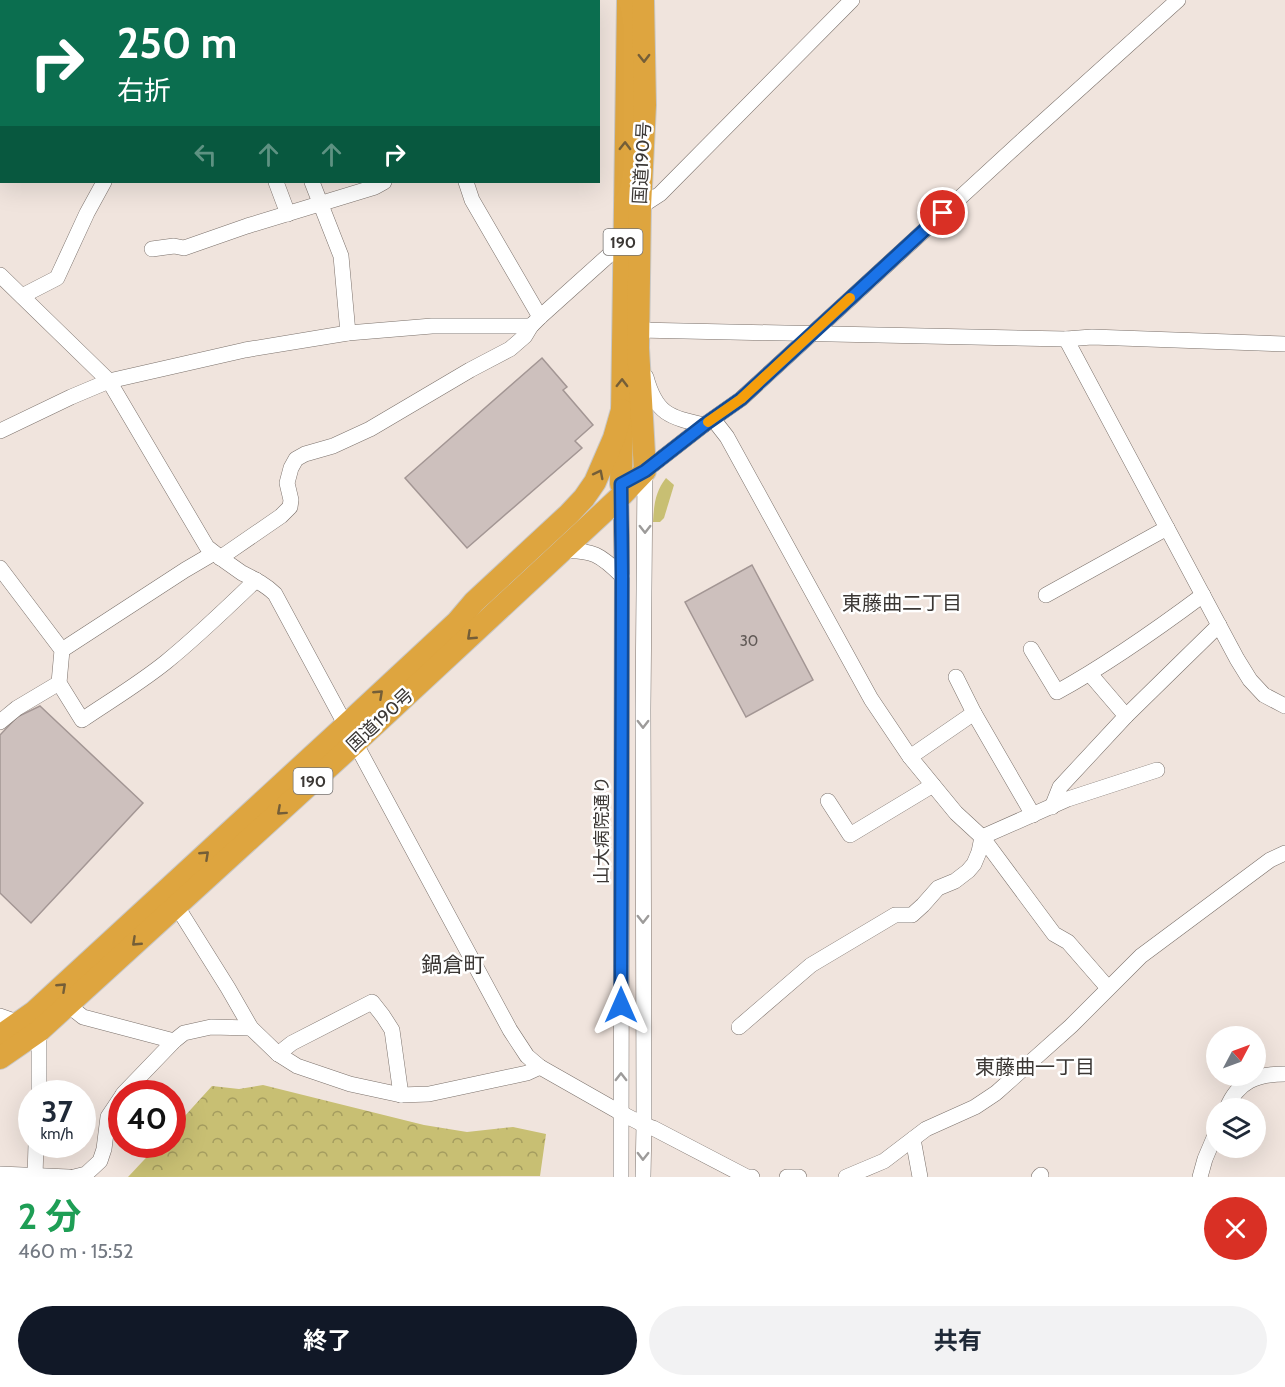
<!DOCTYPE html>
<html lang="ja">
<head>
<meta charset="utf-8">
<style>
	:root { --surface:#fff; --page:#f2f2f3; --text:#1f2937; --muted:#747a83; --accent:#111827 }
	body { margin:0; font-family:Cabin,"Noto Sans JP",sans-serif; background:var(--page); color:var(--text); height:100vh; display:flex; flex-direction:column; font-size:22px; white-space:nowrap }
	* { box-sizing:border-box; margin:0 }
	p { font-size:20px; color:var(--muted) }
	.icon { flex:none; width:33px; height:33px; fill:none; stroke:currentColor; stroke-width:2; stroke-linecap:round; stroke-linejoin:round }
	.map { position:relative; height:1177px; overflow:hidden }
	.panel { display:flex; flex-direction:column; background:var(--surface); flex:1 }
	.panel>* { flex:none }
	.guide { position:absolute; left:0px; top:0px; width:600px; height:183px; box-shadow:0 6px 24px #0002; background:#0b6e4f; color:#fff; overflow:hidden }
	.needle { width:39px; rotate:49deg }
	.fabs { position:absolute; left:1206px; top:1026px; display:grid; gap:12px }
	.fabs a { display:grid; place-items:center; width:60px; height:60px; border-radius:50%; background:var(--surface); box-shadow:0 6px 24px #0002; font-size:30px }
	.speed { position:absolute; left:18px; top:1080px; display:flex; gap:12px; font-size:30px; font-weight:700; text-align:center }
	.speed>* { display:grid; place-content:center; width:78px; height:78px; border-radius:50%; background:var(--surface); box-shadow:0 6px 24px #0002; line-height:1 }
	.speed small { font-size:15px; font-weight:400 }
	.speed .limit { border:9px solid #d22; background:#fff; color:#111 }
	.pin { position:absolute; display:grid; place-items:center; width:51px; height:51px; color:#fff; margin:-26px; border:3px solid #fff; border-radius:50%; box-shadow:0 2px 6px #0007 }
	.me { position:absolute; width:66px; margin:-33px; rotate:0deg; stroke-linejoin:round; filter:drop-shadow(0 0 4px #0008) }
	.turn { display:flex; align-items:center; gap:21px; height:126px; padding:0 18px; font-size:27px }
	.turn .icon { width:78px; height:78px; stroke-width:2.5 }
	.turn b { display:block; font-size:42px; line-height:51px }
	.lanes { display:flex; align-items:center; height:57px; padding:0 18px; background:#0003; justify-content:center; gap:30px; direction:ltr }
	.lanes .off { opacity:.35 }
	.round { display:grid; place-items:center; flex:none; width:63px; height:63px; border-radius:32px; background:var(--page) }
	.head { display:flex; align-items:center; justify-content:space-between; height:102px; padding:0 18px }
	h1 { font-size:36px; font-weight:700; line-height:45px; color:#1e9e55 }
	.primary-button { display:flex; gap:12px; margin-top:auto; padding:12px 18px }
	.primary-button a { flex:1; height:69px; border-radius:36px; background:var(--accent); color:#fff; font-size:24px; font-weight:700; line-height:69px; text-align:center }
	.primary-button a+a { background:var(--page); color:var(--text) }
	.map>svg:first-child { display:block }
	.green { fill:#c8bf73 }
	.forest { fill:url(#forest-crowns) }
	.building { fill:#cdc0bd; stroke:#a39694; stroke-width:1.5 }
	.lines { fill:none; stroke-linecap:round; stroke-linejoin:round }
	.minor-casing { stroke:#7b716b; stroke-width:16 }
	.highway-casing { stroke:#c8c7c6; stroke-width:24 }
	.minor { stroke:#fff; stroke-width:15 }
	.highway { stroke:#dea53f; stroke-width:22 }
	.oneway { stroke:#745e38 }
	.oneway2 { stroke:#9d9b9a }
	.route-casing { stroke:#114b97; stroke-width:15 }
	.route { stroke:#1a73e8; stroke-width:10 }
	.slow { stroke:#f59e0b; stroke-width:10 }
	.labels { text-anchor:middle; stroke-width:5; stroke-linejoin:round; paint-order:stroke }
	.number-label { font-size:15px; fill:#605956 }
	.shield { fill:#fff; stroke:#767371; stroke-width:1.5 }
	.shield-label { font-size:16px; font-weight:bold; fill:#3b3734 }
	.street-label { font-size:18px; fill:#3b3734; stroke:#fff }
	.neighbourhood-label { font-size:20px; fill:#3b3734; stroke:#fff }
	.quarter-label { font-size:21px; fill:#3b3734; stroke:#fff }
</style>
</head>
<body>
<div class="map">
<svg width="1285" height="1177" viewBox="0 0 1285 1177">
	<defs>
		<pattern id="forest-crowns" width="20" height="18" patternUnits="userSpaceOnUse" patternTransform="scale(1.5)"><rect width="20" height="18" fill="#c8bf73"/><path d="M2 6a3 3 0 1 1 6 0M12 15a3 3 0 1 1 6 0" fill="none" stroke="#a49c5f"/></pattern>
	</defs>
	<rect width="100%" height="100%" fill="#f0e4dd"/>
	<path class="green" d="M666,478L674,485L664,518L660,522H653C654,505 655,492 666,478Z"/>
	<polygon class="forest" points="263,1085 424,1125 467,1132 513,1127 546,1134 540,1176 128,1177 158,1145 172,1144 173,1129 212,1086 239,1089"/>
	<g class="building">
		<polygon points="542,358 567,387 563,390 593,425 575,441 582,448 467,548 405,478"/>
		<polygon points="752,565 813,680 746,717 685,602"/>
		<polygon points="40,706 143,803 31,923 0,893 0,735 17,717"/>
	</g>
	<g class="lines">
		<defs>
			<g id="minor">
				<polyline points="23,2 25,0"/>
				<polyline points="140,2 142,0"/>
				<polyline points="208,2 209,0"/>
				<polyline points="258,2 259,0"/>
				<polyline points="0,20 2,18"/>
				<polyline points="0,112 2,111"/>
				<polyline points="276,182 288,214"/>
				<polyline points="312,182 341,256 348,333"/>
				<polyline points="466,182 472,200 540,317"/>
				<polyline points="640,207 660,194 852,0"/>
				<polyline points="152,249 174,246 184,248 247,226 375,187 384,182"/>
				<path d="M0,275L109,381L207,547C218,556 230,565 242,573C254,579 265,584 275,594L510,1030L527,1056L540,1067L621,1113L644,1125L653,1128L747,1177H752"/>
				<polyline points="22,296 57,278 87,213 104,182"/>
				<polyline points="638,330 1066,339 1092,337 1285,344"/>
				<polyline points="1066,339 1237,659 1250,680 1264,695 1285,706"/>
				<path d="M646,377C656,414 669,417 704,425"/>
				<polyline points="713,419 727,437 871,699 910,757 956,813 982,837 1054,934 1068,942 1108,988"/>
				<polyline points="0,431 71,397 109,381 245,350 348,333 432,326 531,326"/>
				<polyline points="621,493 622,576 621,1177"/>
				<path d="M561,551C592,549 601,555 622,576"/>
				<polyline points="220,558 281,516 290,507 291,500 287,483 291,468 296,459 305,454 333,446 370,429 470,370 510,349 525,336 531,326 540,317 609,255 623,248"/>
				<path d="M0,568L62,650L59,683L82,720C110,701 140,683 166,662C198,636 227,608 256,580"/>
				<polyline points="1046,595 1167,528"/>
				<path d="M1031,649L1057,692C1108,664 1156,630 1203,595"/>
				<polyline points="62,650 185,570 214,553"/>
				<polyline points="1090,674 1126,716"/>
				<polyline points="956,677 974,713 1033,815"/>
				<polyline points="0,722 17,708 59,683"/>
				<polyline points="910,757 974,713"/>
				<polyline points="828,801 850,835 933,785"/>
				<polyline points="1052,807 1060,787 1126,716 1219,625"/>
				<polyline points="176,905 228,988 251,1028 278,1054 297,1066 350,1084 401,1095 429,1094 527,1073 540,1067"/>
				<polyline points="68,1005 83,1017 174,1041"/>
				<polyline points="0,1016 20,1023"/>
				<polyline points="37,1025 39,1031 39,1094"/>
				<polyline points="739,1027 811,965 895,915 912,915 923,905 938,888 955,881 968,871 974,864 979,852 982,837 1068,799 1157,770"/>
				<polyline points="278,1054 292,1043 372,1002 383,1016 392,1030 401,1095"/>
				<polyline points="123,1094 174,1041 184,1033 211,1027 251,1028"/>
				<path d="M1227,1108C1238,1081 1257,1074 1285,1074"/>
				<polyline points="913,1139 920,1177"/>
				<polyline points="0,1174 69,1177"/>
				<polyline points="35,1177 36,1144"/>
				<polyline points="74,1177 86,1174 100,1161 104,1149 108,1117 122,1096"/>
				<polyline points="643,1177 644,1125 643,709 645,471 704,425 741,399 1025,138 1178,0"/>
				<polyline points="787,1177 799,1177"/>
				<polyline points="846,1177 884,1161 926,1129 975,1107 996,1093 1071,1026 1141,956 1270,860 1285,853"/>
				<polyline points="1039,1177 1041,1175"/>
				<polyline points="1200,1177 1205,1159 1216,1133"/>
			</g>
			<g id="highway">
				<polyline points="621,484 628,0"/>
				<polyline points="0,1036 34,1012 345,726 457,622 474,602 569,514 584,498 595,482 614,438 622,410"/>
				<polyline points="0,1058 39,1031 355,743 621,496 645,471 638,348 640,207 645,105 643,0"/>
			</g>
		</defs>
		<use href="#minor" class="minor-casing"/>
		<use href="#highway" class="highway-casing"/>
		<use href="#minor" class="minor"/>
		<use href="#highway" class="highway"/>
	</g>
	<defs><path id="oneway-chevron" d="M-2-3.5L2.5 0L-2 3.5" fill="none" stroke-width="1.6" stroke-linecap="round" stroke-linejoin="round" transform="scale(1.5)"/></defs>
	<g class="oneway">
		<use href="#oneway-chevron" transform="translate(644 58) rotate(89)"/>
		<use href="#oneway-chevron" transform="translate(625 146) rotate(-89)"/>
		<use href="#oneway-chevron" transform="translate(622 383) rotate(-89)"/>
		<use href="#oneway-chevron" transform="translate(599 474) rotate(-63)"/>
		<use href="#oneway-chevron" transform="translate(471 636) rotate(137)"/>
		<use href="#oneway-chevron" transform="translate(379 694) rotate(-43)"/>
		<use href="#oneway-chevron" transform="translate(281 811) rotate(138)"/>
		<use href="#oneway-chevron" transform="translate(205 855) rotate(-43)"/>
		<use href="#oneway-chevron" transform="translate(136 942) rotate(137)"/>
		<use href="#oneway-chevron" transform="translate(62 987) rotate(-43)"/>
	</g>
	<g class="oneway2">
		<use href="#oneway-chevron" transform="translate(645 529) rotate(90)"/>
		<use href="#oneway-chevron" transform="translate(643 724) rotate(90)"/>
		<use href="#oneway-chevron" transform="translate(643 919) rotate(90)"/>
		<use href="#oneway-chevron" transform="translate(621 1077) rotate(-90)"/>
		<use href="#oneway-chevron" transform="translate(643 1156) rotate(91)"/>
	</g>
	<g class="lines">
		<defs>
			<polyline id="route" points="621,1005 622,576 621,484 645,471 704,425 741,399 943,213"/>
		</defs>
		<use href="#route" class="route-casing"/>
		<use href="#route" class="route"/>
		<polyline class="slow" points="708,422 741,399 850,298"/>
	</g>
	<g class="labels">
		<g class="number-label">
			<text x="749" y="646">30</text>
		</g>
		<g class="shield">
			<rect x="603.5" y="229" width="39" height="26" rx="4.5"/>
			<rect x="293.5" y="768" width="39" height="26" rx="4.5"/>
		</g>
		<g class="shield-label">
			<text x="623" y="248">190</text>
			<text x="313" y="787">190</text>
		</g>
		<g class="street-label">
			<text transform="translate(642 163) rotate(-87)" y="6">国道190号</text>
			<text transform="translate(380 720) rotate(-43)" y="6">国道190号</text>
			<text transform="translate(602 830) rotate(-90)" y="6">山大病院通り</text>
		</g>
		<g class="neighbourhood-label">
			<text x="902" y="610">東藤曲二丁目</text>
			<text x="1035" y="1074">東藤曲一丁目</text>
		</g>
		<g class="quarter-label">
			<text x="453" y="972">鍋倉町</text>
		</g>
	</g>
</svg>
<div class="fabs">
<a><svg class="needle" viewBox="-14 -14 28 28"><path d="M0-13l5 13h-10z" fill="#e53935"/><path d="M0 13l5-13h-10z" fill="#747a83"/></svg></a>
<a><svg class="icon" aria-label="layers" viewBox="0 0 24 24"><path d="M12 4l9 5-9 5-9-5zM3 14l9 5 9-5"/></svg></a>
</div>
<div class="speed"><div>37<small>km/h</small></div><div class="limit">40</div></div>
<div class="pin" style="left:943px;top:213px;background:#d93025"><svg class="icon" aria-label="arrive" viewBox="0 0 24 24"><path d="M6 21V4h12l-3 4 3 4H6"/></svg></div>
<svg class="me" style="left:621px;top:1005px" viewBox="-20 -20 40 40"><path d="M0-17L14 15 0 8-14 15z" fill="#1a73e8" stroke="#fff" stroke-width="4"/></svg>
<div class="guide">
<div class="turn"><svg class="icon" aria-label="right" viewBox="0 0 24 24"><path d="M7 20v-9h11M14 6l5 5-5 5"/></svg><div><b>250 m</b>右折</div></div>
<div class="lanes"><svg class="icon off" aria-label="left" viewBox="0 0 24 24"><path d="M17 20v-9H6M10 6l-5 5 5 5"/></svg><svg class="icon off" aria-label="ahead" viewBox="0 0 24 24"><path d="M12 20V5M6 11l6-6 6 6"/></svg><svg class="icon off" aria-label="ahead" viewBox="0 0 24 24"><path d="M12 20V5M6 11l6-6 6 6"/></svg><svg class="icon" aria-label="right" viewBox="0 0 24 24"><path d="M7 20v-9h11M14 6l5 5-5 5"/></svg></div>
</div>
</div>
<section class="panel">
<div class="head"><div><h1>2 分</h1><p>460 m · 15:52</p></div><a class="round" style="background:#d93025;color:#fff"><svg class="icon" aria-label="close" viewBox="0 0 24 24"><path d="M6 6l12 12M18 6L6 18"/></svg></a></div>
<div class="primary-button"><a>終了</a><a>共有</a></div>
</section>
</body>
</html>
